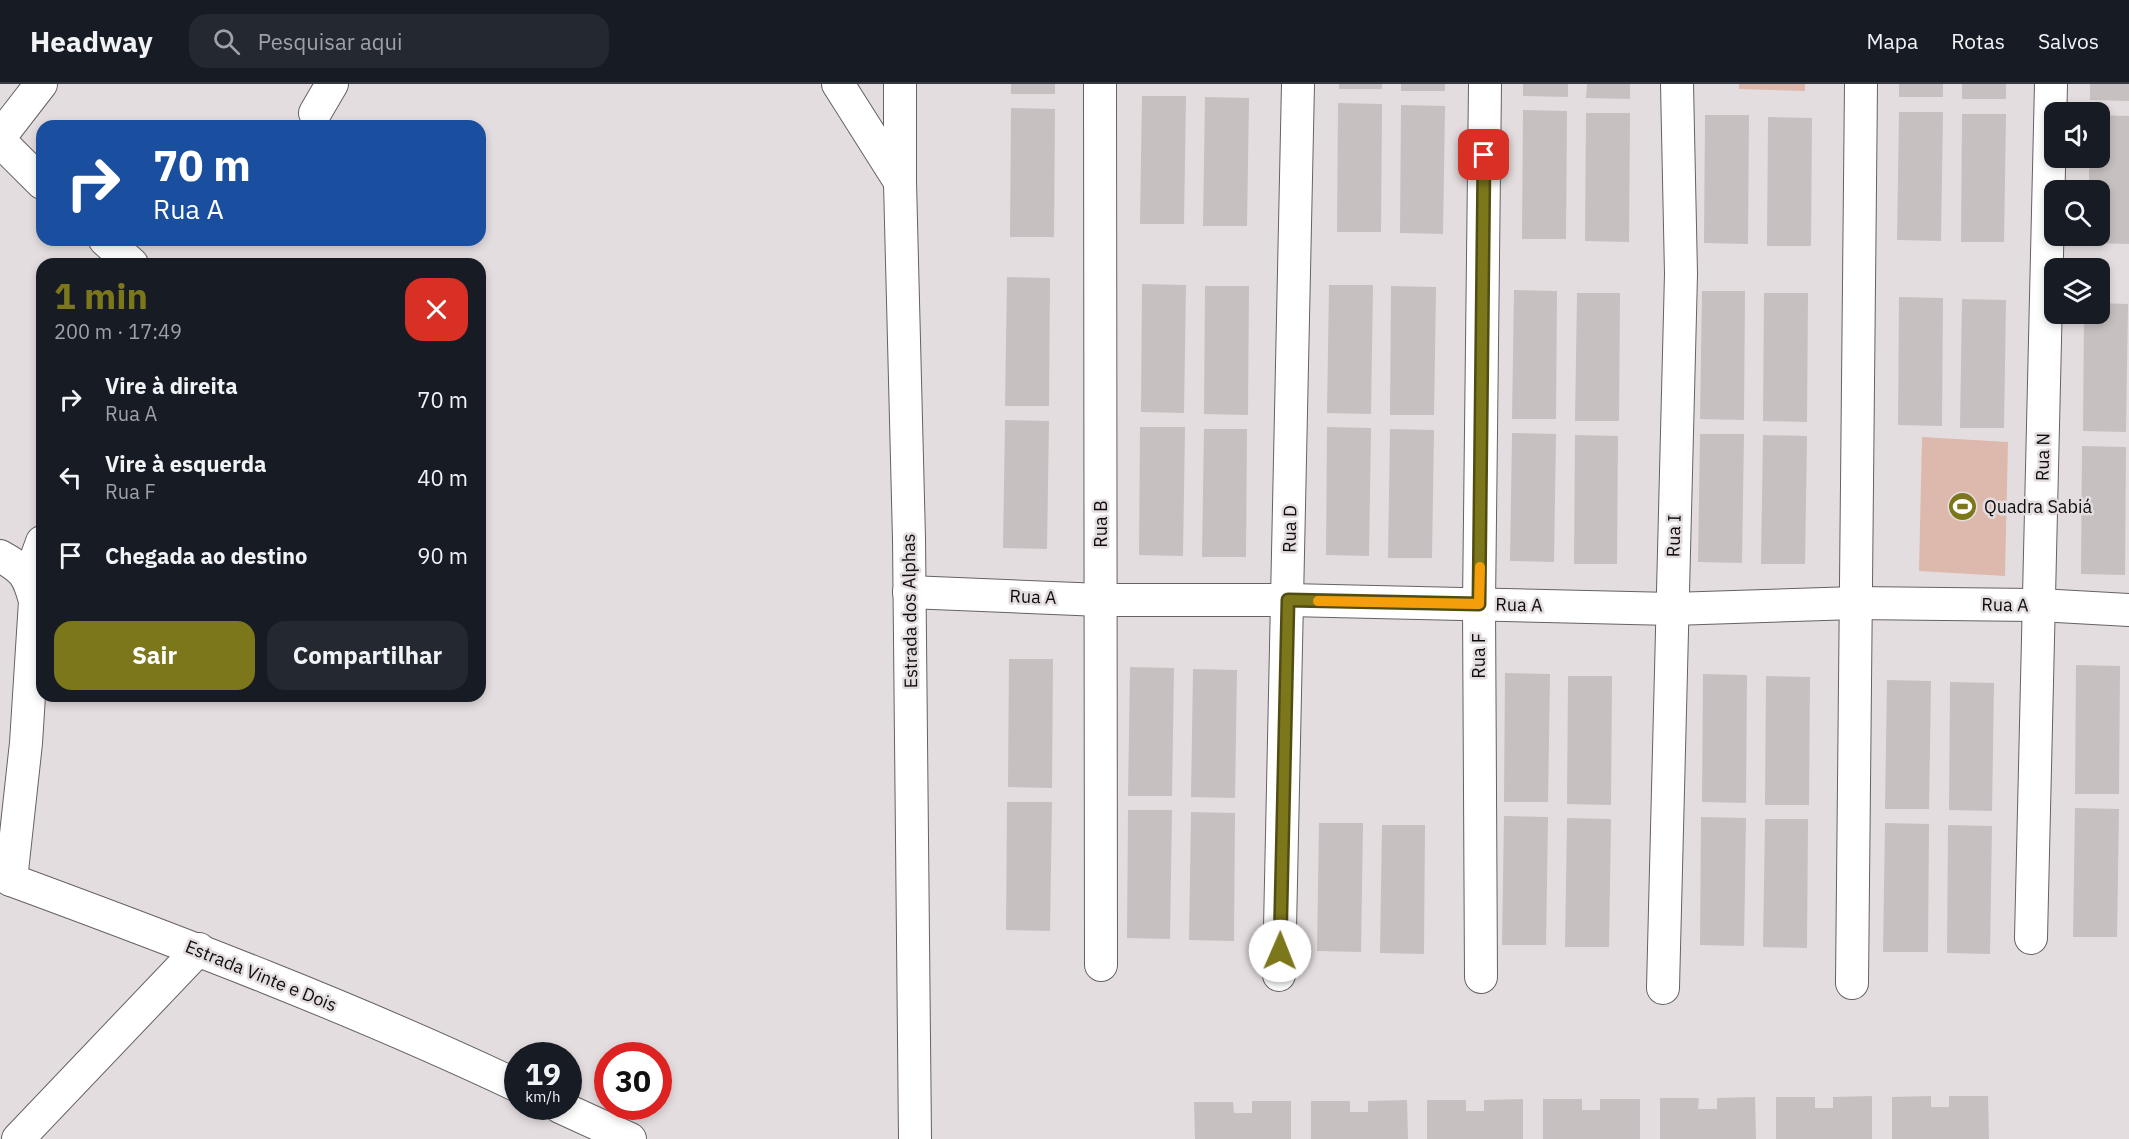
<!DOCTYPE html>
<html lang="pt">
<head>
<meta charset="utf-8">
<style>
	:root { --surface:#171b24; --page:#242831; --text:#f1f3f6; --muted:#9ea1a6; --line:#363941; --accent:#7d771b }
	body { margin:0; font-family:"IBM Plex Sans",sans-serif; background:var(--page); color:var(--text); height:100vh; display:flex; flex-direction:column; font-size:22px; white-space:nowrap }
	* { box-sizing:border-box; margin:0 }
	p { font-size:20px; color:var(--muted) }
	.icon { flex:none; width:33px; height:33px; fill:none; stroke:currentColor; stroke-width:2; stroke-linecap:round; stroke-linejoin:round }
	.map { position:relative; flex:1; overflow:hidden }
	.details { position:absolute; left:36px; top:174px; width:450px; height:444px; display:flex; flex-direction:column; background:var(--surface); border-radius:18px; box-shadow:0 3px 9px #0003 }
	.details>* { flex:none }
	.guide { position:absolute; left:36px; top:36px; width:450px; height:126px; border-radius:18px; box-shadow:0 3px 9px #0003; background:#1a4fa0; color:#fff; overflow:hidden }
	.tools { position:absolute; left:2044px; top:18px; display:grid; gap:12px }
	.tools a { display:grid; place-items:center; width:66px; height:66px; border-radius:12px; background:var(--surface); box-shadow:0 3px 9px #0003; font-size:30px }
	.speed { position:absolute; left:504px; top:958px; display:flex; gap:12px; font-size:30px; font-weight:700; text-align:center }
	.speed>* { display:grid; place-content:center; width:78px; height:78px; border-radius:50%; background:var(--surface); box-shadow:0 3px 9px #0003; line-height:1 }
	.speed small { font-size:15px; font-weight:400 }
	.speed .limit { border:9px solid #d22; background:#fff; color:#111 }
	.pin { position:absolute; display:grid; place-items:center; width:51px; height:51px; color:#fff; margin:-26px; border-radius:12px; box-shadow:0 3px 9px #0006 }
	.me { position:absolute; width:66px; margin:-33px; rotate:1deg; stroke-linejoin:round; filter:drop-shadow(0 0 4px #0008) }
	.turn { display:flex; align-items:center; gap:21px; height:126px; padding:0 18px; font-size:27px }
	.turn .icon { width:78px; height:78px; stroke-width:2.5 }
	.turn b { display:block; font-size:42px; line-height:51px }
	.round { display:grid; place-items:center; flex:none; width:63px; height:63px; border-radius:18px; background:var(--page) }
	.head { display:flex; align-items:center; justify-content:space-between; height:102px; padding:0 18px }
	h1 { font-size:36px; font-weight:700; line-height:45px; color:var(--accent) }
	.cta { display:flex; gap:12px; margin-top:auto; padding:12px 18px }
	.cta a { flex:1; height:69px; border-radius:18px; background:var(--accent); color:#fff; font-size:24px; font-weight:700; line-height:69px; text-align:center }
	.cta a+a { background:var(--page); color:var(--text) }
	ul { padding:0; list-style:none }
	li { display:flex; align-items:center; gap:18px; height:78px; padding:0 18px }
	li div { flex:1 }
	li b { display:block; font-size:22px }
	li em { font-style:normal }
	header { display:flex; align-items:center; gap:36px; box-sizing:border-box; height:84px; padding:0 30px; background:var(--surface); border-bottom:2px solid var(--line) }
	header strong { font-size:28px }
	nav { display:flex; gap:33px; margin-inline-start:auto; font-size:21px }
	.search { width:420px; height:54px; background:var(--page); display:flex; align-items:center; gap:15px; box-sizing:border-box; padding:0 21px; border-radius:18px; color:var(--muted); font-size:22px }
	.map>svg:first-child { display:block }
	.green { fill:#ddb9ad }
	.building { fill:#c7c0c0 }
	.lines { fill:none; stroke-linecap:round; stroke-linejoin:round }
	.minor-casing { stroke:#676163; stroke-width:34 }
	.minor { stroke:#fff; stroke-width:32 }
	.route-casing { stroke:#514d12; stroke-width:15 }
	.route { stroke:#7d771b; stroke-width:10 }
	.slow { stroke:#f59e0b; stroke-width:10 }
	.labels { text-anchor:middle; stroke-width:5; stroke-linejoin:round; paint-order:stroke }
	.street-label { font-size:18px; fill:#0f0d0e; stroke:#e4dddf }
	.poi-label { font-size:18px; fill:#0f0d0e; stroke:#e4dddf; text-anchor:start }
</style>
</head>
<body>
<header>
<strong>Headway</strong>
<div class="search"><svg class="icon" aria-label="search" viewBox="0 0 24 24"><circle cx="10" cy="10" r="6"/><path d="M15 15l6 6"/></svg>Pesquisar aqui</div>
<nav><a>Mapa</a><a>Rotas</a><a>Salvos</a></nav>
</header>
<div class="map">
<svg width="2129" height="1055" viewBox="0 0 2129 1055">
	<rect width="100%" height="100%" fill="#e4dddf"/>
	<g class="green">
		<polygon points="1739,0 1805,0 1805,7 1739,5"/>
		<polygon points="1922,353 2008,358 2005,492 1919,487"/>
	</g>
	<g class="building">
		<rect x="1011" y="0" width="44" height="10"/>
		<rect x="1339" y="0" width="43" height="5"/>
		<rect x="1401" y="0" width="44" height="7"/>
		<polygon points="1523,0 1568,0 1568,13 1523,12"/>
		<polygon points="1587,0 1630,0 1630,15 1586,14"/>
		<rect x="1899" y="0" width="44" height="13"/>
		<rect x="1962" y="0" width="44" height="15"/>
		<polygon points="2090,0 2129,0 2129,17 2090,16"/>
		<polygon points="1142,12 1186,12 1184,140 1140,140"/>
		<polygon points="1205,13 1249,14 1247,142 1203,142"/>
		<polygon points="1338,19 1382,20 1381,148 1337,148"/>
		<polygon points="1401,21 1445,22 1443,150 1400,149"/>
		<polygon points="1011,24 1055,25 1054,153 1010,153"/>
		<polygon points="1523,26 1567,27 1566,155 1522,155"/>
		<polygon points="1899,28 1943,28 1941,157 1897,156"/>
		<polygon points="1586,29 1630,29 1629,158 1585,157"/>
		<polygon points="1962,30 2006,30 2004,158 1961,158"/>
		<polygon points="1705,31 1749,31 1748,160 1704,159"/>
		<polygon points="2100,31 2129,32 2129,160 2088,159 2088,152 2100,152 2100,106 2089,106 2089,74 2100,74"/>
		<polygon points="1768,33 1812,34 1811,162 1767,162"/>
		<polygon points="1007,193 1050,194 1049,322 1005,322"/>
		<polygon points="1142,200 1186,201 1184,329 1141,328"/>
		<polygon points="1329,201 1373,201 1371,330 1327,329"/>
		<polygon points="1205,202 1249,202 1248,331 1204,330"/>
		<polygon points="1391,202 1436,203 1434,331 1390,331"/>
		<polygon points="1514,206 1557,207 1556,335 1512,335"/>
		<polygon points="1702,207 1745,207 1744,336 1700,335"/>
		<polygon points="1577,209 1620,209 1619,337 1575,337"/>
		<polygon points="1764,209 1808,209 1807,338 1763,337"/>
		<polygon points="1899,213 1943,214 1942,342 1898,341"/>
		<polygon points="1962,215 2006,216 2004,344 1960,344"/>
		<polygon points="2100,219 2128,220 2126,348 2083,347 2084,230 2100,230"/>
		<polygon points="1005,336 1049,337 1047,465 1003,464"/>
		<polygon points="1140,343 1185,343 1183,472 1139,471"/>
		<polygon points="1327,343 1371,344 1369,472 1326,471"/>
		<polygon points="1204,345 1247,345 1246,473 1202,473"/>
		<polygon points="1390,345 1434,346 1432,474 1388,474"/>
		<polygon points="1512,349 1556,350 1554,478 1510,477"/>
		<polygon points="1700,350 1744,350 1742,479 1698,478"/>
		<polygon points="1575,351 1618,352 1617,480 1574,480"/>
		<polygon points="1763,351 1807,352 1805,480 1761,480"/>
		<polygon points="2082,362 2126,363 2125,491 2081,490"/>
		<polygon points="1009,575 1053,575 1052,704 1008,703"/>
		<polygon points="2076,581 2120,582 2119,710 2075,710"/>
		<polygon points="1130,583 1174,584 1172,712 1128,712"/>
		<polygon points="1193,585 1237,586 1235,714 1191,713"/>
		<polygon points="1505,589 1550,590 1548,718 1504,718"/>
		<polygon points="1703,590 1747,591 1746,719 1702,718"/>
		<polygon points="1568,592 1612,592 1611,721 1567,720"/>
		<polygon points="1766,592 1810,593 1809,721 1765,721"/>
		<polygon points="1887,596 1931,597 1929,725 1885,725"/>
		<polygon points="1950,598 1994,599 1992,727 1949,726"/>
		<polygon points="1007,718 1052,718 1050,847 1006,846"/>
		<polygon points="2075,724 2119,725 2117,853 2073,853"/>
		<polygon points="1128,726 1172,726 1170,855 1127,854"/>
		<polygon points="1191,728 1235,729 1234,857 1189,856"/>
		<polygon points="1504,732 1548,733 1546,861 1502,861"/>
		<polygon points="1701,733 1746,734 1744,862 1700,861"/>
		<polygon points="1567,734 1611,735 1609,863 1565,863"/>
		<polygon points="1765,735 1808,735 1807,864 1763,863"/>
		<polygon points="1319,739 1363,739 1361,868 1317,867"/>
		<polygon points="1885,739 1929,740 1928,868 1883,868"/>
		<polygon points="1382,741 1425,741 1424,870 1380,869"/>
		<polygon points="1948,741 1992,742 1990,870 1947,869"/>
		<polygon points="1872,1012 1872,1055 1776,1055 1776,1013 1815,1013 1815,1024 1833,1024 1833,1013"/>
		<polygon points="1931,1012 1931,1023 1949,1023 1949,1012 1988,1012 1989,1055 1892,1055 1892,1013"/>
		<polygon points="1755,1013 1756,1055 1660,1055 1660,1014 1699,1014 1698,1025 1717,1025 1717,1014"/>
		<polygon points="1523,1015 1523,1055 1427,1055 1427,1016 1466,1016 1466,1027 1484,1027 1484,1016"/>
		<polygon points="1543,1015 1582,1015 1582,1026 1600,1026 1600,1015 1640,1015 1640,1055 1543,1055"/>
		<polygon points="1407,1016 1408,1055 1311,1055 1311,1017 1350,1017 1350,1028 1368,1028 1368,1017"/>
		<polygon points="1252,1017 1291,1017 1291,1055 1195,1055 1194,1018 1233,1018 1234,1029 1252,1029"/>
	</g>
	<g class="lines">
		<defs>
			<g id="minor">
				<polyline points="838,0 900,98"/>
				<polyline points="900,0 900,98 909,455 915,1055"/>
				<polyline points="1100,0 1101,881"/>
				<polyline points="315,29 332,0"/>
				<polyline points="0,53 41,0"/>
				<polyline points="0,57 42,99"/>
				<polyline points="105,156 132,180"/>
				<path d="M0,472C24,485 28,491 35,517L26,659L11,796"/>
				<polyline points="29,494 42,458"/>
				<polyline points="909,508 1101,516 1289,516 1672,525 1855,519 2039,521 2129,526"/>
				<path d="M0,790L11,796C182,859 353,924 518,1002"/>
				<polyline points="2031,854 2051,0"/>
				<polyline points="1279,891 1298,0"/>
				<polyline points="1481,893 1479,520 1485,0"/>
				<polyline points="1852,899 1861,0"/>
				<polyline points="1663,904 1681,190 1677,0"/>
				<polyline points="560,1023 630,1055"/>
				<polyline points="18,1055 199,865"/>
			</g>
		</defs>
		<use href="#minor" class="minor-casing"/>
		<use href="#minor" class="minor"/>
	</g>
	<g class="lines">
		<defs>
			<polyline id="route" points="1280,867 1288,516 1479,520 1484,71"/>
		</defs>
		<use href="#route" class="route-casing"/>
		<use href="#route" class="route"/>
		<polyline class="slow" points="1318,517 1479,520 1480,483"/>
	</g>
	<defs>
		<symbol id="stadium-disc" viewBox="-11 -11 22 22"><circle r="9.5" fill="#7d771b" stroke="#e4dddf"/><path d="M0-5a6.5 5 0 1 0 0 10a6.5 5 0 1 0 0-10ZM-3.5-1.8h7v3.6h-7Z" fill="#fff"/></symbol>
	</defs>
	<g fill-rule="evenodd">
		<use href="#stadium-disc" x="1946" y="406" width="33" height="33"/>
	</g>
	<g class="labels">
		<g class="street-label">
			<text transform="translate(2043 373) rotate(-89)" y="6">Rua N</text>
			<text transform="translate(1101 440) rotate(-90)" y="6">Rua B</text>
			<text transform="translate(1290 445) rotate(-89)" y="6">Rua D</text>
			<text transform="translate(1674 452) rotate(-88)" y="6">Rua I</text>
			<text transform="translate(1033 513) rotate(2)" y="6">Rua A</text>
			<text transform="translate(1519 521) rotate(1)" y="6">Rua A</text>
			<text transform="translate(2005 521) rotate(1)" y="6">Rua A</text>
			<text transform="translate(910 527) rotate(-91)" y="6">Estrada dos Alphas</text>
			<text transform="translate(1479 572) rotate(-90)" y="6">Rua F</text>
			<text transform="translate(261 892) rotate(22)" y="6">Estrada Vinte e Dois</text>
		</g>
		<g class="poi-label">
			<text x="1984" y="429">Quadra Sabiá</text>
		</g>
	</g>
</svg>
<div class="tools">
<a><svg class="icon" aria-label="sound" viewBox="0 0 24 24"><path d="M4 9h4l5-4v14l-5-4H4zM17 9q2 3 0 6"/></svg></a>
<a><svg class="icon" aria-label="search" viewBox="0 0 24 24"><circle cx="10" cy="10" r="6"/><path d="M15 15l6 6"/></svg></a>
<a><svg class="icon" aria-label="layers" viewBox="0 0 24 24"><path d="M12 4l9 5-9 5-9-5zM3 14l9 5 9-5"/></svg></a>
</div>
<div class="speed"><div>19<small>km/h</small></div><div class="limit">30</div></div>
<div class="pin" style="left:1484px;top:71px;background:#d93025"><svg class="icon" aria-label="arrive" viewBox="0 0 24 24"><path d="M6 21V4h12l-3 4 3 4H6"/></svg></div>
<svg class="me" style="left:1280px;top:867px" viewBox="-20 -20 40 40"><circle r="19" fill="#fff"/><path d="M0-13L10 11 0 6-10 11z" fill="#7d771b"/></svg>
<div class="guide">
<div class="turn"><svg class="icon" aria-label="right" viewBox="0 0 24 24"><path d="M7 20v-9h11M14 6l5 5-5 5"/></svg><div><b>70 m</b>Rua A</div></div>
</div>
<section class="details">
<div class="head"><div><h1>1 min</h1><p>200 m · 17:49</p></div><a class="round" style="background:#d93025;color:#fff"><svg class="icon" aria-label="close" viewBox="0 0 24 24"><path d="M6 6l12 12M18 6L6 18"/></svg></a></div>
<ul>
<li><svg class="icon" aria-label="right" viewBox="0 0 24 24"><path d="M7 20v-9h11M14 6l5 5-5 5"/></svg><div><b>Vire à direita</b><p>Rua A</p></div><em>70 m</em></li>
<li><svg class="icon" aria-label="left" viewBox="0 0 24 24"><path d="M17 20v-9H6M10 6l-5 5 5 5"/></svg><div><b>Vire à esquerda</b><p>Rua F</p></div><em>40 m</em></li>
<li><svg class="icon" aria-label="arrive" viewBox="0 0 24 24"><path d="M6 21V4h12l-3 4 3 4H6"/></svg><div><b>Chegada ao destino</b></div><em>90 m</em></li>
</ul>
<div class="cta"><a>Sair</a><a>Compartilhar</a></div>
</section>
</div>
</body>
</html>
